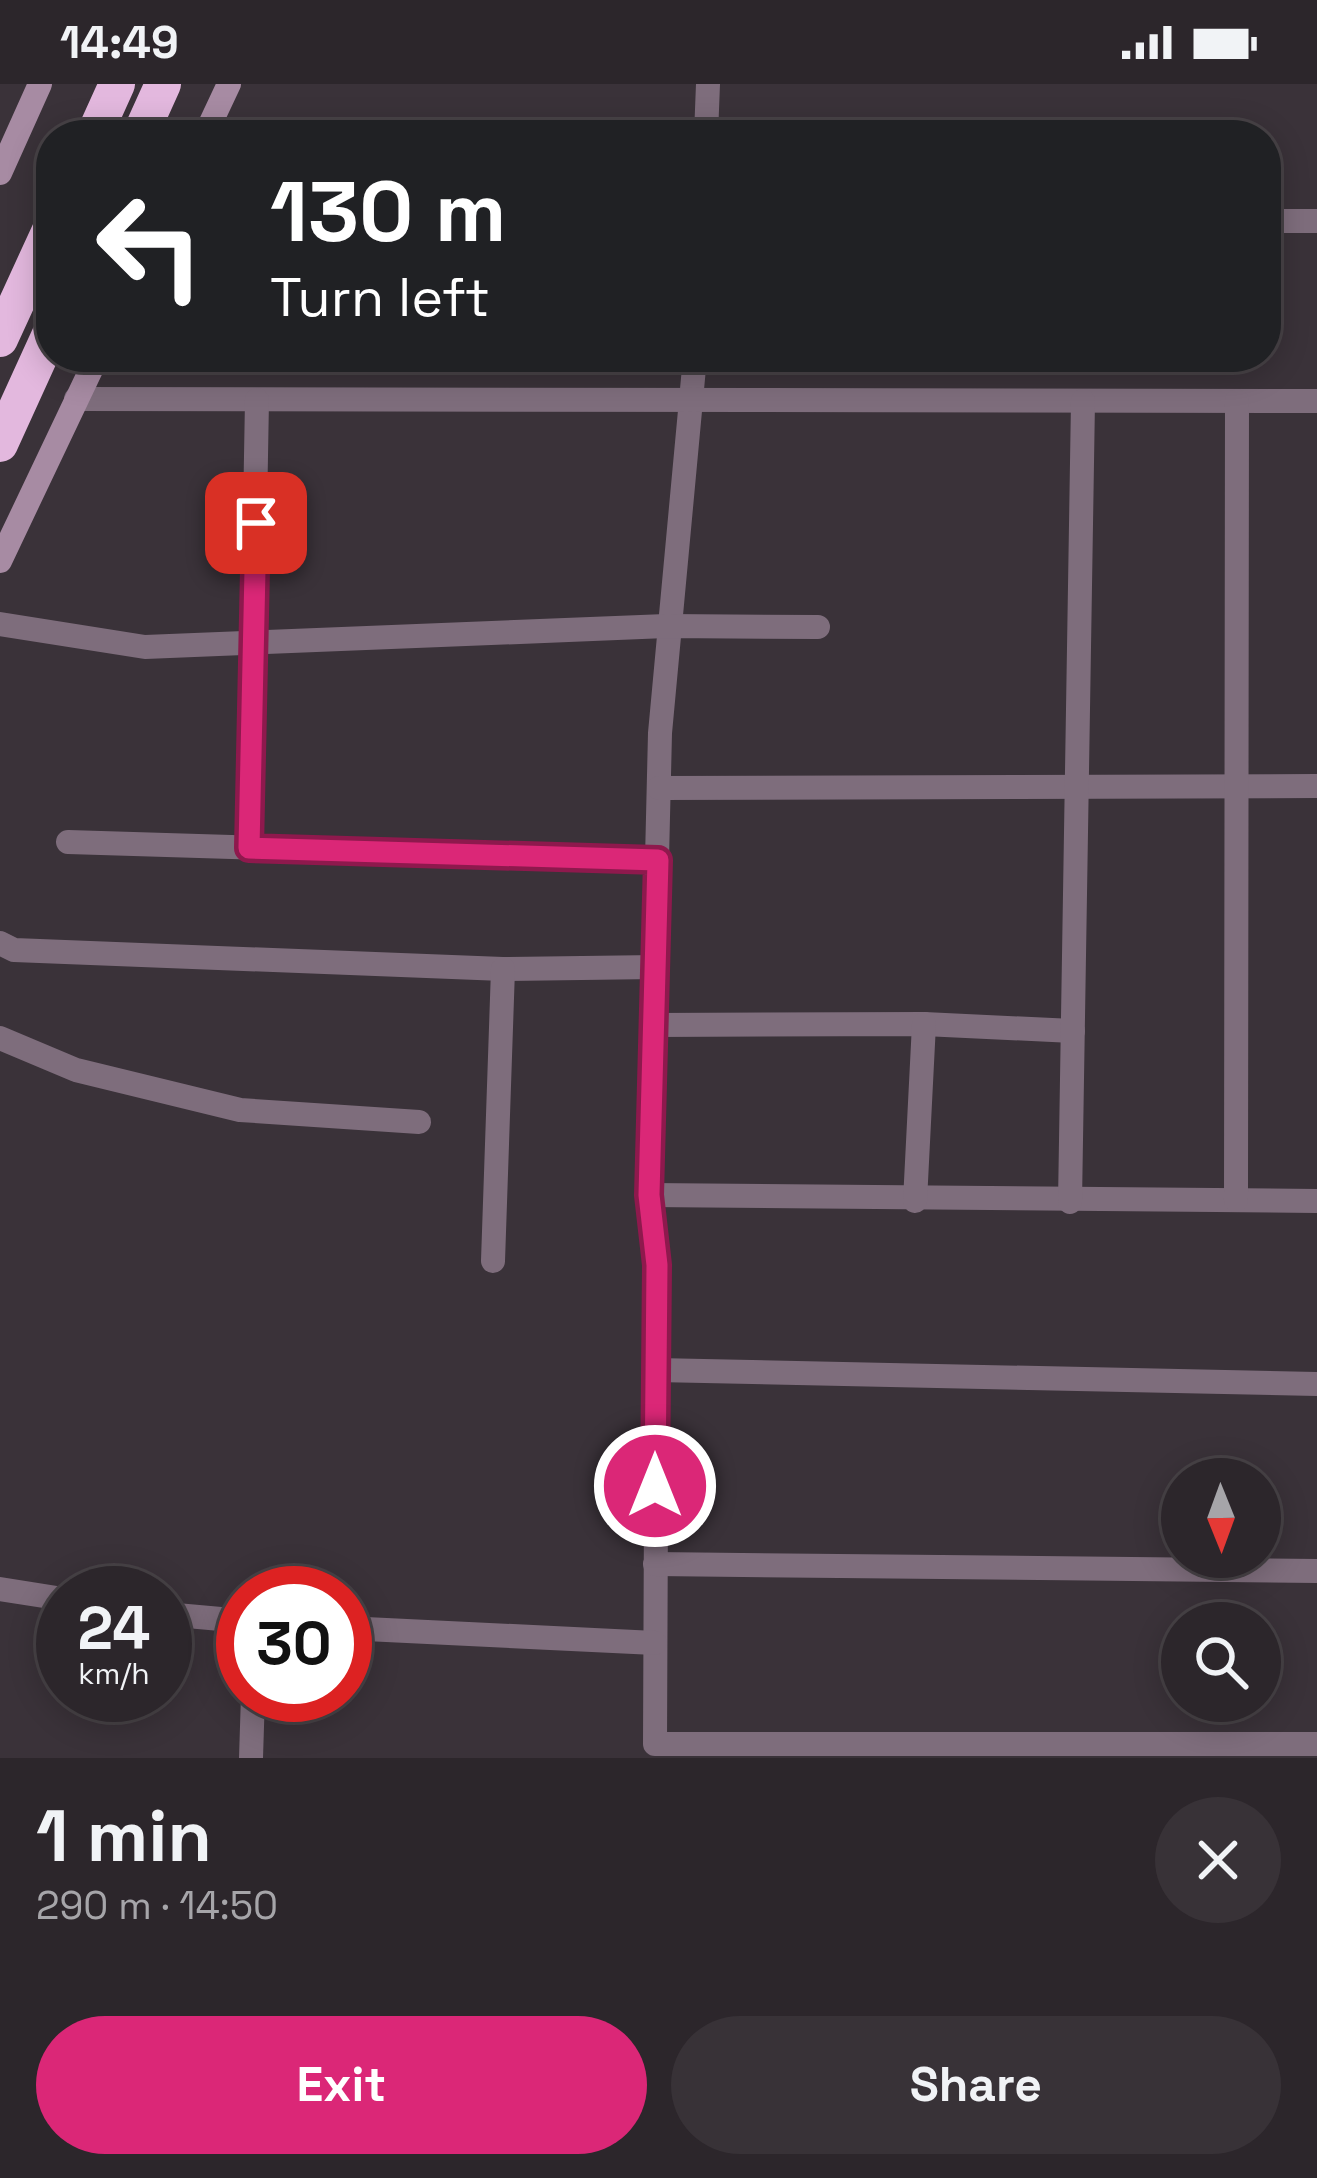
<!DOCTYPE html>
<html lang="en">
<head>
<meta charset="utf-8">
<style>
	:root { --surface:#2c262b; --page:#383237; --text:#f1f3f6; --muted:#a6a5a9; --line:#484347; --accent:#db2777 }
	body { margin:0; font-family:"Space Grotesk",sans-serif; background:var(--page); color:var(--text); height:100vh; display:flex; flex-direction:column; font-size:45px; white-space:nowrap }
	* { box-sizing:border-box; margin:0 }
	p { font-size:39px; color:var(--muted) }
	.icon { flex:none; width:66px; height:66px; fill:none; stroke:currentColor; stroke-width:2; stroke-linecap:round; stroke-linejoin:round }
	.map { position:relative; height:1674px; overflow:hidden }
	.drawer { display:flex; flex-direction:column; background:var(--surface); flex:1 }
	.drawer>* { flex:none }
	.guide { position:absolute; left:36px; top:36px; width:1245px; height:252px; border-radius:48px; box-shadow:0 6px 30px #0003,0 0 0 3px var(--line); background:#202124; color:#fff; overflow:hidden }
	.needle { width:78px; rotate:179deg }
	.buttons { position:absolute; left:1161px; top:1374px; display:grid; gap:24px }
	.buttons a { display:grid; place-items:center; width:120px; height:120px; border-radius:50%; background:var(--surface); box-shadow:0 6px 30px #0003,0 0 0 3px var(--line); font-size:60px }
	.speed { position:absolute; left:36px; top:1482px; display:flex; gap:24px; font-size:60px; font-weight:700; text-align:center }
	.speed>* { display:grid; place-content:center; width:156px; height:156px; border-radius:50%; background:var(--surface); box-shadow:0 6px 30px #0003,0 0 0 3px var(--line); line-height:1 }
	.speed small { font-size:30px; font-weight:400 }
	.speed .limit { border:18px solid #d22; background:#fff; color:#111 }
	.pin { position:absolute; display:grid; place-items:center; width:102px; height:102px; color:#fff; margin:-51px; border-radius:24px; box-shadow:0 6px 18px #0006 }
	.me { position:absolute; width:132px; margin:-66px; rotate:0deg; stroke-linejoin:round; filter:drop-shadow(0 0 9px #0008) }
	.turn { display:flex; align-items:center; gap:42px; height:252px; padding:0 36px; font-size:54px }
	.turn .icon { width:156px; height:156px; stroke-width:2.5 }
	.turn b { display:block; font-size:84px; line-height:102px }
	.round { display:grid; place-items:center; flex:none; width:126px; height:126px; border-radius:63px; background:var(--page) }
	.summary { display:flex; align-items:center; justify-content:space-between; height:204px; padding:0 36px }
	h1 { font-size:72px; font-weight:700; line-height:90px }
	.button { display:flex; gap:24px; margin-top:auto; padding:24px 36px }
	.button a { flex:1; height:138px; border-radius:72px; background:var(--accent); color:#fff; font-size:48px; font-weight:700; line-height:138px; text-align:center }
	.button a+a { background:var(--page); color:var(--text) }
	.status { display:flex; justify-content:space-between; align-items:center; height:84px; padding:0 60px; background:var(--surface); direction:ltr }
	.status svg { height:33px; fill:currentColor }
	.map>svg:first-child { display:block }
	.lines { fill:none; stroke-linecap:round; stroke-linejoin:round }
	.street { stroke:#7e6d7c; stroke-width:24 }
	.secondary { stroke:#a78ba3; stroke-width:24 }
	.highway { stroke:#e3b8de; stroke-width:36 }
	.route-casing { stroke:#8e194d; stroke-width:30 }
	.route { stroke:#db2777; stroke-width:21 }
</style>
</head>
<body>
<div class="status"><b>14:49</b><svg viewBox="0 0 49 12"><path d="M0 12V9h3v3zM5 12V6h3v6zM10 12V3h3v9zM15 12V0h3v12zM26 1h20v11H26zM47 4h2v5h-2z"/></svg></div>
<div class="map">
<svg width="1317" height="1674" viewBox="0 0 1317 1674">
	<rect width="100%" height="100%" fill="#3a3239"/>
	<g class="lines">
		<g class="street">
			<polyline points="706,51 708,0"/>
			<polyline points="1266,137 1317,137"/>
			<polyline points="695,273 660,649 649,1111 657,1181 655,1660 1317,1660"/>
			<polyline points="76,315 1317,317"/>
			<polyline points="0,540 145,563 666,542 818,543"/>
			<polyline points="659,704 1317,702"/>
			<polyline points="68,758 658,776"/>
			<polyline points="249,764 257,316"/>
			<polyline points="0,859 14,866 503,885 656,883"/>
			<polyline points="654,941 924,940 1073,947"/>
			<polyline points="0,954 76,986 240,1026 419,1038"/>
			<polyline points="649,1111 1317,1117"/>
			<polyline points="1236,1116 1237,317"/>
			<polyline points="915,1117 924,940"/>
			<polyline points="1070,1118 1083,317"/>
			<polyline points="493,1177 503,885"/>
			<polyline points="656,1286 1317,1300"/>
			<polyline points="655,1480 1317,1487"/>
			<polyline points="0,1505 63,1515"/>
			<polyline points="165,1530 243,1537"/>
			<polyline points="345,1544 655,1559"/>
			<polyline points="251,1674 253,1611"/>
		</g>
		<g class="secondary">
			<polyline points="205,51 229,0"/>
			<polyline points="0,89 40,0"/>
			<polyline points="0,477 97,273"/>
		</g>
		<g class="highway">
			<polyline points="94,51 117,0"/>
			<polyline points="140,51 163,0"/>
			<polyline points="0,255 51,144"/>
			<polyline points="0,360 51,248"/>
		</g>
	</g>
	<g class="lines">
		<defs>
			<polyline id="route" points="256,439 249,764 658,776 649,1111 657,1181 655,1402"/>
		</defs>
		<use href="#route" class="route-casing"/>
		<use href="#route" class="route"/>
	</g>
</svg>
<div class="buttons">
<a><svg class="needle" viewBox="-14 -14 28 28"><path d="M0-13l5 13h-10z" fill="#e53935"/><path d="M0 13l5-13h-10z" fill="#a6a5a9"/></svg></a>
<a><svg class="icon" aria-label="search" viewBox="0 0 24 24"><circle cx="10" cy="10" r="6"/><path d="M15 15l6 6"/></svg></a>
</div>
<div class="speed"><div>24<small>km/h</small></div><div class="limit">30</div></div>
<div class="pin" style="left:256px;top:439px;background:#d93025"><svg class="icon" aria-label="arrive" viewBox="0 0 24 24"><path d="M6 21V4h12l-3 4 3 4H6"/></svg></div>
<svg class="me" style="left:655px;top:1402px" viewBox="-20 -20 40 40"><circle r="17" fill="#db2777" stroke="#fff" stroke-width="3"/><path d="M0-11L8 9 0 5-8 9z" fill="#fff"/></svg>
<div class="guide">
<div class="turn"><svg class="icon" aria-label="left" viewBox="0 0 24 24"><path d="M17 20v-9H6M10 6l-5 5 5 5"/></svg><div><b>130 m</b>Turn left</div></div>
</div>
</div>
<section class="drawer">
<div class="summary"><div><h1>1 min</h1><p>290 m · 14:50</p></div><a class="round"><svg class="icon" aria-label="close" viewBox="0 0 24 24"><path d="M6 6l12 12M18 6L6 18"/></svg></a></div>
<div class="button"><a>Exit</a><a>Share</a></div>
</section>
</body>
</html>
